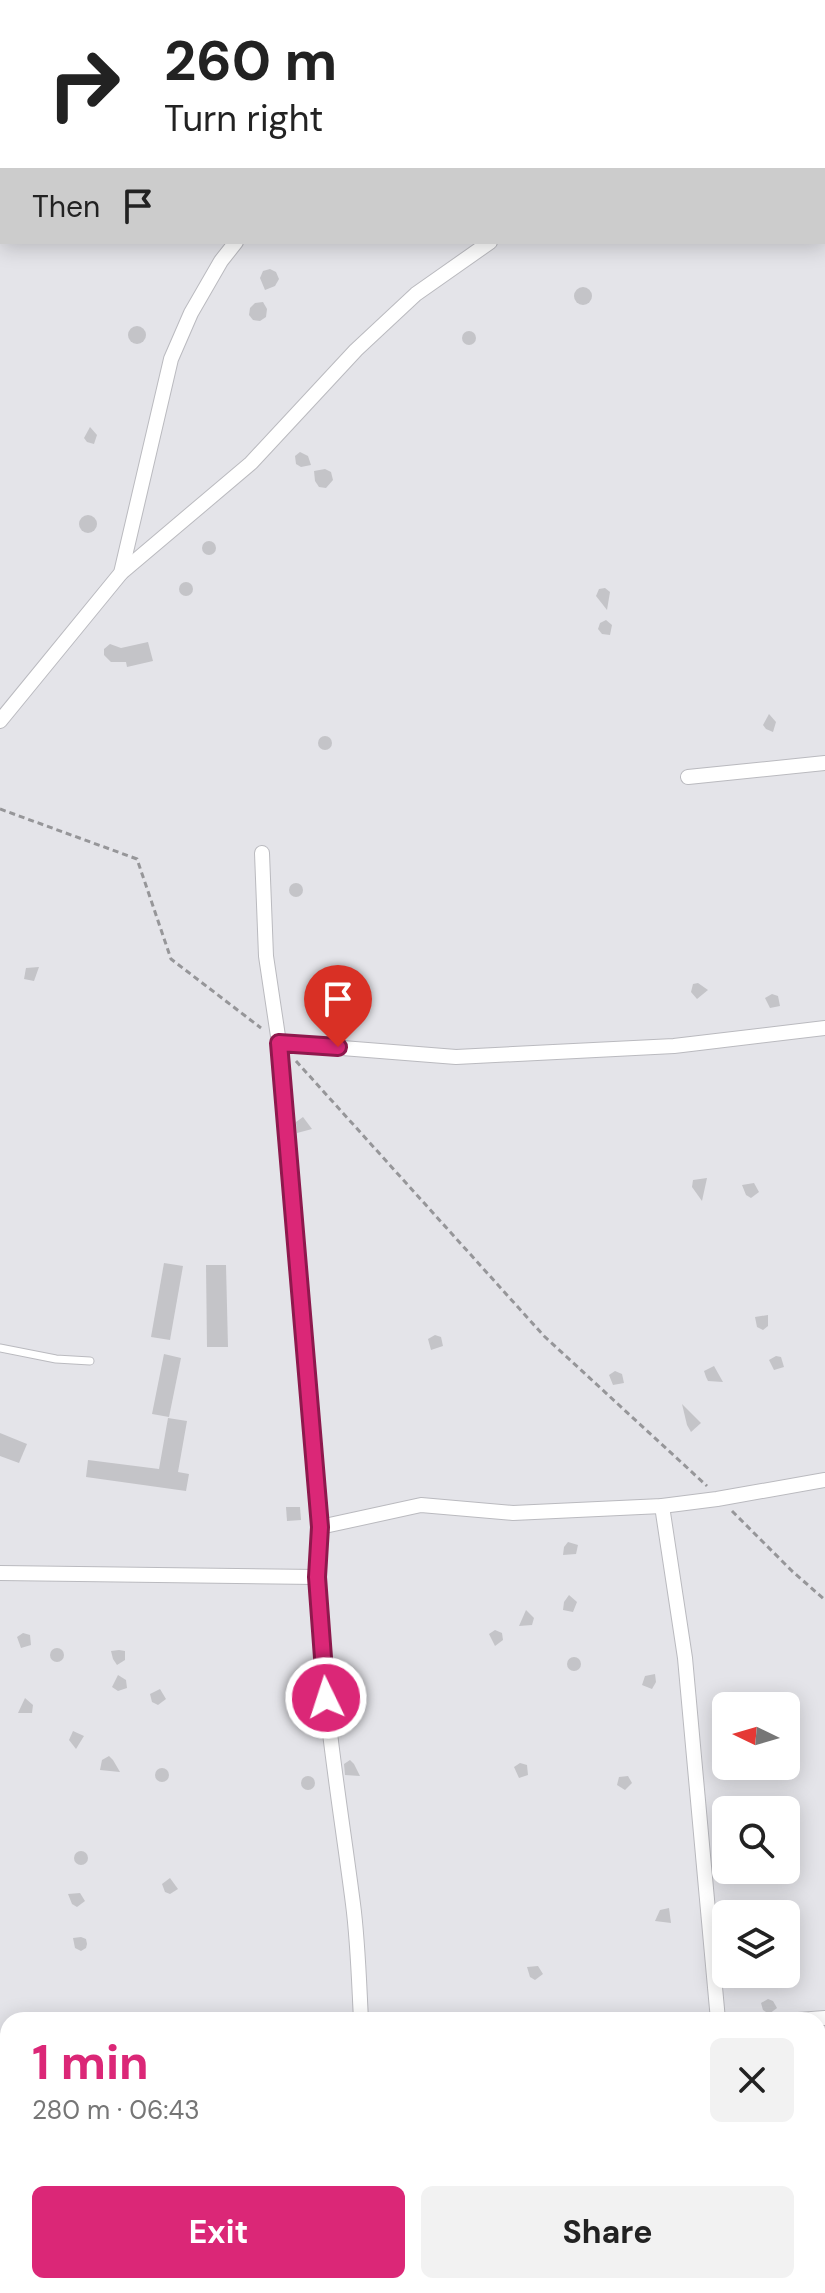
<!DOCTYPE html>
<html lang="en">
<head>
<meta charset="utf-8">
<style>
	:root { --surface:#fff; --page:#f2f2f2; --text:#222; --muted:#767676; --accent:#db2777 }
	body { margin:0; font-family:"DM Sans",sans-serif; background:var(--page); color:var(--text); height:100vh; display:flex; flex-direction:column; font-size:30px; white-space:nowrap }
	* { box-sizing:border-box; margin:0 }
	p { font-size:26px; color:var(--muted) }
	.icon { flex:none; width:44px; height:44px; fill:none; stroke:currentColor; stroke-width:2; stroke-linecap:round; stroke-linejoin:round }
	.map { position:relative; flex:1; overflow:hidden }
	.details { position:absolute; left:0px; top:2012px; width:826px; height:282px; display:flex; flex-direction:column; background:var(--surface); border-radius:24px 24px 0 0; box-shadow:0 4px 20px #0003 }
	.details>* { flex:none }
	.top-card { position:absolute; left:0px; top:0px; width:826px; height:244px; box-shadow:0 4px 20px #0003; background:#fff; color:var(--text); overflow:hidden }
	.needle { width:52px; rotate:275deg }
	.buttons { position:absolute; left:712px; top:1692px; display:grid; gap:16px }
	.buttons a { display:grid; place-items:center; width:88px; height:88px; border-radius:12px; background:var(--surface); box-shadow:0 4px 20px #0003; font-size:40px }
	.pin { position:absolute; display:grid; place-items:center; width:68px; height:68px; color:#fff; margin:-82px -34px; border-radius:50% 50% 50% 0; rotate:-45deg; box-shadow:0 0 8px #0007 }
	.pin .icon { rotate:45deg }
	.me { position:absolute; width:88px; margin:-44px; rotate:356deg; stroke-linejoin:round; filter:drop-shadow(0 0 6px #0008) }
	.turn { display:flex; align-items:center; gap:28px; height:168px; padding:0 32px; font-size:36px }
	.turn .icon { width:104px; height:104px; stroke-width:2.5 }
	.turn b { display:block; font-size:56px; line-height:68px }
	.then { display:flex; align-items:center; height:76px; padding:0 32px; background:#0003; gap:16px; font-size:30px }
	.round { display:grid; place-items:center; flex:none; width:84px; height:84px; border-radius:12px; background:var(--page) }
	.head { display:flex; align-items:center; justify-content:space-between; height:136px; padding:0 32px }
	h1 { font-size:48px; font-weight:700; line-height:60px; color:var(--accent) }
	.button { display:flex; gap:16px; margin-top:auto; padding:16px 32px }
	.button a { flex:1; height:92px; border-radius:12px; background:var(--accent); color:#fff; font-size:32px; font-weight:700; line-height:92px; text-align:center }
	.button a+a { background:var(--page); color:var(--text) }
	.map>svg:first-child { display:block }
	.building { fill:#c4c4c8 }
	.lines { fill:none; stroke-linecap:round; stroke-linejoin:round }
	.service-casing { stroke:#bababf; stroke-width:9 }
	.minor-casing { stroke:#bababf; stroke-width:16 }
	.path { stroke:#969699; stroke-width:3; stroke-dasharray:6 4; stroke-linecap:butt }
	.service { stroke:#fff; stroke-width:7 }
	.minor { stroke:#fff; stroke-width:14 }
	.route-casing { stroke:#8e194d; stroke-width:20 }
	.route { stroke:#db2777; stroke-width:14 }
</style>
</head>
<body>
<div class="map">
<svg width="825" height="2293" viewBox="0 0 825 2293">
	<rect width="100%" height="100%" fill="#e4e4e9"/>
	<g class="building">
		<polygon points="270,269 276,272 279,279 275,286 265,290 260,278 263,271"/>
		<circle cx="583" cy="296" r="9"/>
		<polygon points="263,302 267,309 266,317 260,321 253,320 249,315 250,308 255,303"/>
		<circle cx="137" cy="335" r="9"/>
		<circle cx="469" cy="338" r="7"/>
		<polygon points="90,427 97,435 94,444 87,442 84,438"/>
		<polygon points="300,452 308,456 311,465 301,467 296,464 295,456"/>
		<polygon points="325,469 331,472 333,480 326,488 319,487 315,481 314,471"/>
		<circle cx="88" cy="524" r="9"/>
		<circle cx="209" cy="548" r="7"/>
		<circle cx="186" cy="589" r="7"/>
		<polygon points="605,588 610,592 607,610 596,596 599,589"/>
		<polygon points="606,620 612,625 610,635 602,634 598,629 600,623"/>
		<polygon points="148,642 153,661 127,667 126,662 111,662 104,655 104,649 110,644 121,648"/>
		<polygon points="769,714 776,722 773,732 766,729 763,725"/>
		<circle cx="325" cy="743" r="7"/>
		<circle cx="296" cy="890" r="7"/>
		<polygon points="39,967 34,981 24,979 26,968"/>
		<polygon points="698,983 708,990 697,999 691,992 693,984"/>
		<polygon points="772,994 778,996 780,1006 770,1008 765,998"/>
		<polygon points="303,1117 312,1129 297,1133 296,1122"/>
		<polygon points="707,1178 702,1201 692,1187 693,1180"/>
		<polygon points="754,1183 759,1192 751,1198 746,1195 742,1185"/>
		<polygon points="164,1263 183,1266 170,1340 151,1337"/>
		<polygon points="206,1265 226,1265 228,1347 207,1347"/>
		<polygon points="768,1315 768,1326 763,1330 757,1327 755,1317"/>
		<polygon points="435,1335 441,1337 443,1346 431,1350 428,1339"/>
		<polygon points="164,1354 181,1358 169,1417 152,1414"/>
		<polygon points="776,1356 781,1357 784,1367 774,1370 769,1360"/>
		<polygon points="714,1366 723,1382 708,1381 706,1377 704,1371"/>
		<polygon points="615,1371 622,1374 624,1383 613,1385 609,1375"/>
		<polygon points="682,1404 701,1423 691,1432 687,1425"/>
		<polygon points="168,1418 187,1421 178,1472 189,1474 186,1491 86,1477 88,1460 159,1469"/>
		<polygon points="0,1433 27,1444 19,1463 0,1456"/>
		<polygon points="286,1507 300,1507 301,1520 287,1521"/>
		<polygon points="568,1542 578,1545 576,1554 563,1555 564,1547"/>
		<polygon points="569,1595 577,1602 573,1612 563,1610 564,1602"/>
		<polygon points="526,1610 534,1618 532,1625 519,1626"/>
		<polygon points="495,1630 502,1633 503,1640 495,1646 489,1634"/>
		<polygon points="23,1633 30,1635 31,1645 21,1648 17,1637"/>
		<circle cx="57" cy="1655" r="7"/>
		<polygon points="119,1650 125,1651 125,1660 117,1665 113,1659 111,1651"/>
		<circle cx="574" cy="1664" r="7"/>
		<polygon points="655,1674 656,1682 652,1689 642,1685 645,1676"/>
		<polygon points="118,1675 126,1680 127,1688 118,1691 112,1687"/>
		<polygon points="160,1689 166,1699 158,1705 152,1702 150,1694"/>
		<polygon points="25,1698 33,1705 32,1713 18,1713"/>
		<polygon points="73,1731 84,1736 76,1749 69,1740"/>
		<polygon points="109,1756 113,1760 120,1772 100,1770 102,1760"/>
		<polygon points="350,1760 354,1764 360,1776 345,1775 344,1764"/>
		<polygon points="520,1763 527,1765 528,1775 519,1778 514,1767"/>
		<circle cx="162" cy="1775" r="7"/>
		<polygon points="628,1776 632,1783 625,1790 617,1785 619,1777"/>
		<circle cx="308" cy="1783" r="7"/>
		<circle cx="81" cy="1858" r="7"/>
		<polygon points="170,1878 178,1889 170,1894 165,1892 162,1884"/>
		<polygon points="80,1893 85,1901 77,1907 72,1904 68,1894"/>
		<polygon points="669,1908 671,1923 655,1921 660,1910"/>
		<polygon points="81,1937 86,1939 87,1944 86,1948 81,1951 75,1948 73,1938"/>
		<polygon points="538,1966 543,1974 535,1980 530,1977 527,1967"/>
		<polygon points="768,1999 773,2001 777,2008 769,2014 763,2010 761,2003"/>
	</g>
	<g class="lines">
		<defs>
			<polyline id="service" points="0,1348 56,1359 90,1361"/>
			<g id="minor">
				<polyline points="154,0 158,2"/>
				<polyline points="365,2 366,0"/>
				<polyline points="824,58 825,58"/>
				<polyline points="121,573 251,463 356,350 416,294 490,242"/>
				<polyline points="0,721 121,573 171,359 191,313 221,261 236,242"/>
				<polyline points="688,777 825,763"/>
				<path d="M262,853L266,956L279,1043L320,1527C313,1654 337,1779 353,1904C358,1942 359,1982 361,2020"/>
				<polyline points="279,1043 456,1057 674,1046 825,1028"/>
				<polyline points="662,1506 685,1658 718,2020"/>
				<polyline points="320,1527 421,1505 513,1513 662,1506 717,1499 825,1480"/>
				<polyline points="0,1573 317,1577"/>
				<polyline points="798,2020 825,2018"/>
				<polyline points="0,2142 8,2139"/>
				<polyline points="746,2286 746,2293"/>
			</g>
		</defs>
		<use href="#service" class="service-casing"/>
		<use href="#minor" class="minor-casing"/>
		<g class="path">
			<polyline points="0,809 137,859 171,959 261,1028"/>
			<polyline points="296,1061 544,1336 707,1486"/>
			<polyline points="732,1511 792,1571 825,1600"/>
		</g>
		<use href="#service" class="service"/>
		<use href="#minor" class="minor"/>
	</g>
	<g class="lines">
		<defs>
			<polyline id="route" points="326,1698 317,1577 320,1527 279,1043 338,1047"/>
		</defs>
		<use href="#route" class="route-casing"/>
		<use href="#route" class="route"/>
	</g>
</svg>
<div class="buttons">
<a><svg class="needle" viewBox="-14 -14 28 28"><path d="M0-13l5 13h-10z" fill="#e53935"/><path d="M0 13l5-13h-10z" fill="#767676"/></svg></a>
<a><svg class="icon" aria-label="search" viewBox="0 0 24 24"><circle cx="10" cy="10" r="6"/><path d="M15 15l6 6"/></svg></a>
<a><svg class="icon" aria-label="layers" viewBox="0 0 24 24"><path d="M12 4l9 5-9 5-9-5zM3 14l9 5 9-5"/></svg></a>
</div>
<div class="pin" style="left:338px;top:1047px;background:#d93025"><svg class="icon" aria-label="arrive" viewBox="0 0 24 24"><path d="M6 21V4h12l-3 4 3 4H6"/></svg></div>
<svg class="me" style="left:326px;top:1698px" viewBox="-20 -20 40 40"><circle r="17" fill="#db2777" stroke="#fff" stroke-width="3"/><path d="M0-11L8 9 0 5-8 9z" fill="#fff"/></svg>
<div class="top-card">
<div class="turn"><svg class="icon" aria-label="right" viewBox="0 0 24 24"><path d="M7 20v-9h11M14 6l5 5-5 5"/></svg><div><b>260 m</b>Turn right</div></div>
<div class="then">Then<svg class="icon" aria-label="arrive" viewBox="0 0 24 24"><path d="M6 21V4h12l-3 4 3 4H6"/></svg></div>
</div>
<section class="details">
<div class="head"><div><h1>1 min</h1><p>280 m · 06:43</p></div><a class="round"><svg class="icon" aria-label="close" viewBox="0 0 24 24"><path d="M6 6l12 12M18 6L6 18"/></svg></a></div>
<div class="button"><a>Exit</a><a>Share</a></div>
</section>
</div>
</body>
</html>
